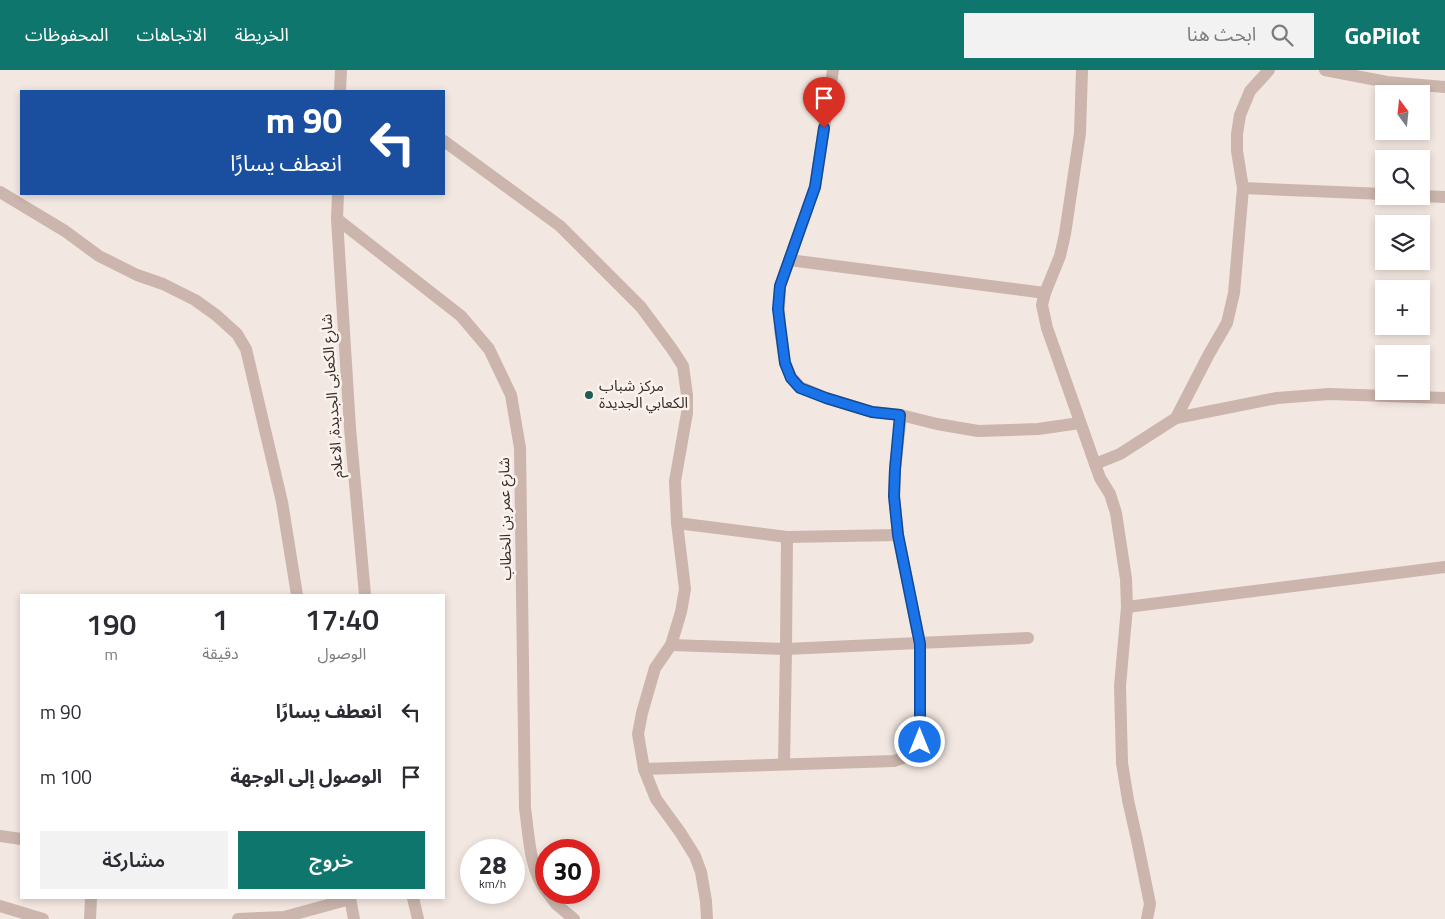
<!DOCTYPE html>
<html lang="ar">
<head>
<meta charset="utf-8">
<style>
	:root { --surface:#fff; --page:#f2f2f3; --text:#2b2b33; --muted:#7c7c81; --accent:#0f766e }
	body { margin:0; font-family:"Titillium Web","Noto Sans Arabic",sans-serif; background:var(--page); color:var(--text); direction:rtl; height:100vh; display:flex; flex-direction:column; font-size:19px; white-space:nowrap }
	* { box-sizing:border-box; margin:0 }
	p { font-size:16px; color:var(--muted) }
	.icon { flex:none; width:28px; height:28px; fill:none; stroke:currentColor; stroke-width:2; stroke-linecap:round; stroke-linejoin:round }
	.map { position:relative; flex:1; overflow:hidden; direction:ltr }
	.details { position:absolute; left:20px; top:524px; width:425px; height:305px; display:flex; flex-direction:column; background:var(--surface); border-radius:0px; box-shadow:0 2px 8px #0003; direction:rtl }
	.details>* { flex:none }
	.hud { position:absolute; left:20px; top:20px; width:425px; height:105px; border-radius:0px; box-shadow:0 2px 8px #0003; direction:rtl; background:#1a4fa0; color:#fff; overflow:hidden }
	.needle { width:32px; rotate:345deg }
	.fabs { position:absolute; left:1375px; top:15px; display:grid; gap:10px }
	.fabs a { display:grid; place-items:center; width:55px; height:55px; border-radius:0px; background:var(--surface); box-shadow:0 2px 8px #0003; font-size:25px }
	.speed { position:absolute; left:460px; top:769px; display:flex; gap:10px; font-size:25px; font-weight:700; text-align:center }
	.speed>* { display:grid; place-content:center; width:65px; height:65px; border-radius:50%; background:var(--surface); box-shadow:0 2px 8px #0003; line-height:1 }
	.speed small { font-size:12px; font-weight:400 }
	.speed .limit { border:8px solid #d22; background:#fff; color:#111 }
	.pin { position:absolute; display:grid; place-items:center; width:42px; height:42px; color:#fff; margin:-51px -21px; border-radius:50% 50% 50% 0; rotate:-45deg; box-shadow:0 0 5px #0007 }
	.pin .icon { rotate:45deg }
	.me { position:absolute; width:55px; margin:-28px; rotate:0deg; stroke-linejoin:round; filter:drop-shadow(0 0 4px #0008) }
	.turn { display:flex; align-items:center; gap:18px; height:105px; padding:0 20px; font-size:22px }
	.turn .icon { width:65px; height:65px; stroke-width:2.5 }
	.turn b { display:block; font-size:35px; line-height:42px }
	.eta { display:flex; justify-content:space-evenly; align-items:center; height:85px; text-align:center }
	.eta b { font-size:30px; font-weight:600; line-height:35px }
	.cta { display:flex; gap:10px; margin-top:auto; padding:10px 20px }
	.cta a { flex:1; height:58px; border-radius:0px; background:var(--accent); color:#fff; font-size:20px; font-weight:600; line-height:58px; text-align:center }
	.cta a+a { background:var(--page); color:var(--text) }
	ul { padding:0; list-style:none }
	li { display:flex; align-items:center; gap:15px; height:65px; padding:0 20px }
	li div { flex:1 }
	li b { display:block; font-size:19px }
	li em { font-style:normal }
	header { display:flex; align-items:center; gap:30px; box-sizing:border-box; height:70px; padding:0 25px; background:var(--accent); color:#fff }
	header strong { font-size:24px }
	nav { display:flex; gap:28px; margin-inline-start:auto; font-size:18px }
	.search { width:350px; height:45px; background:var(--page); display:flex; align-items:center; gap:12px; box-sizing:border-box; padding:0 18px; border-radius:0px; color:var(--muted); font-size:19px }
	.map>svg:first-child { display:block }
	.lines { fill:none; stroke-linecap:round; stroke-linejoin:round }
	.minor { stroke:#cbb5ac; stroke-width:12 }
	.tertiary { stroke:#cbb5ac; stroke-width:12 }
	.route-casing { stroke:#114b97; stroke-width:12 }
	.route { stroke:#1a73e8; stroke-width:9 }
	.poi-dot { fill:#215b54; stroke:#faf2ed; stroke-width:2 }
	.labels { text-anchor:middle; stroke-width:5; stroke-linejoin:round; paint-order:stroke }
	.poi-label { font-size:15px; fill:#3a2d2b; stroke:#faf2ed; text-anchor:start }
	.street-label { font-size:15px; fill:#3a2d2b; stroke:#faf2ed }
</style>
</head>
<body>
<header>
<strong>GoPilot</strong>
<div class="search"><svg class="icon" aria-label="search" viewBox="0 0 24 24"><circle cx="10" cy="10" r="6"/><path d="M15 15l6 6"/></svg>ابحث هنا</div>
<nav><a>الخريطة</a><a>الاتجاهات</a><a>المحفوظات</a></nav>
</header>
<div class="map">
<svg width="1445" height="849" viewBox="0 0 1445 849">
	<rect width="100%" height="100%" fill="#f3e7e1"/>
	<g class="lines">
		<g class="minor">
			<polyline points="833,0 815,117 780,216 779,239 780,259 785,293 791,307 800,317 826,328 872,342 901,345 937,354 978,361 1038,359 1080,353"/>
			<polyline points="1082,0 1080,63 1065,164 1060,186 1045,223 1042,235 1047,258 1095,394"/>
			<polyline points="1325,0 1387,12 1445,17"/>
			<polyline points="444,71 560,156 641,237 672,279 683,296 687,325 687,343 675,411 677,453 685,519 681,542 671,575 655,598 642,643 638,664 644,699 656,729 680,762 695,786 701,802 706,831 707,849"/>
			<polyline points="1243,118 1384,124"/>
			<polyline points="0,122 65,161 99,186 137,205 163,214 195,230 216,245 237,264 246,279 282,432 297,525"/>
			<polyline points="1421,126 1445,127"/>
			<path d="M337,149L461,246L489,279L511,325L520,378L525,738C529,765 529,798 546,821"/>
			<polyline points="789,190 1045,223"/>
			<polyline points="1176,348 1277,328 1329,324 1445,328"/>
			<polyline points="677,453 787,467 898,465"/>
			<polyline points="1127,537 1445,497"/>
			<polyline points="671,575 786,579 1028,568"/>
			<polyline points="784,694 786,579 787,467"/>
			<path d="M644,699L894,691C905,687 917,686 920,672V574L898,465L894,425L895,399L901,345"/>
			<polyline points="0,766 21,769"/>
			<polyline points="547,822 556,834 574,849"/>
			<polyline points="350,828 354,849"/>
			<polyline points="0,836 43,849"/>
			<polyline points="90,849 91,828"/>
			<polyline points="238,849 284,847 350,829"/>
			<polyline points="1147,849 1150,834 1137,770 1128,730 1122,693 1120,616 1127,537 1126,509 1116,443 1110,424 1100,408 1095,394 1120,384 1176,348 1209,284 1227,253 1234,223 1243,118 1237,81 1237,64 1240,45 1250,21 1269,0"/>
		</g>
		<g class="tertiary">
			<polyline points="340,21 341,0"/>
			<polyline points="338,124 337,149 350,358 365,525"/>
			<polyline points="413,828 418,849"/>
		</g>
	</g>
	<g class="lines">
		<defs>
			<polyline id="route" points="824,58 815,117 780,216 778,239 785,293 791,308 800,318 826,328 872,342 900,345 895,399 894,426 898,465 920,574 920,672"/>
		</defs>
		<use href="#route" class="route-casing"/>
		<use href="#route" class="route"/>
	</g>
	<circle class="poi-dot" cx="589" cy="325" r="5"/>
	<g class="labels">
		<g class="poi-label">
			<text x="599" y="321">مركز شباب<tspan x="599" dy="17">الكعابي الجديدة</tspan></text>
		</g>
		<g class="street-label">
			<text transform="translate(332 326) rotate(-94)" y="5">شارع الكعابى الجديدة, الاعلام</text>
			<text transform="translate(505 449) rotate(-91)" y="5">شارع عمر بن الخطاب</text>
		</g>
	</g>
</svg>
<div class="fabs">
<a><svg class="needle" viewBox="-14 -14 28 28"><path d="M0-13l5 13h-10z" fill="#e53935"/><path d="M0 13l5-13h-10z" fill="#7c7c81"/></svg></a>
<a><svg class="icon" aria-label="search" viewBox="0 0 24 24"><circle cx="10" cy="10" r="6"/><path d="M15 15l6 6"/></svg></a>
<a><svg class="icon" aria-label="layers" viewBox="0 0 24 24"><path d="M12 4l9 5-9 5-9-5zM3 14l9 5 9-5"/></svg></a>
<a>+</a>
<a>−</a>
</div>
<div class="speed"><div>28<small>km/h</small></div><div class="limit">30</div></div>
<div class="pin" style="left:824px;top:58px;background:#d93025"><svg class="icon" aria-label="arrive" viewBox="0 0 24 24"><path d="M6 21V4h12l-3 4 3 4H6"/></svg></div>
<svg class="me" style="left:920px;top:672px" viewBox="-20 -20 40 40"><circle r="17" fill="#1a73e8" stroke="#fff" stroke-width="3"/><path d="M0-11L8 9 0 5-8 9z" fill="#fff"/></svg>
<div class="hud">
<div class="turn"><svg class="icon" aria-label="left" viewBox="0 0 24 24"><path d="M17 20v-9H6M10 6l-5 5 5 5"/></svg><div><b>90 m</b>انعطف يسارًا</div></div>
</div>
<section class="details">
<div class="eta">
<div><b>17:40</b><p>الوصول</p></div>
<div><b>1</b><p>دقيقة</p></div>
<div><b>190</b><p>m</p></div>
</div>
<ul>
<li><svg class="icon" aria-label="left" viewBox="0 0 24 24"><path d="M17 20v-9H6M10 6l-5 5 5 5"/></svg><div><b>انعطف يسارًا</b></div><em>90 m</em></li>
<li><svg class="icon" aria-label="arrive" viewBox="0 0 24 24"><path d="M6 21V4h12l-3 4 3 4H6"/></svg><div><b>الوصول إلى الوجهة</b></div><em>100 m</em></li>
</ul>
<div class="cta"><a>خروج</a><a>مشاركة</a></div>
</section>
</div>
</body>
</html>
